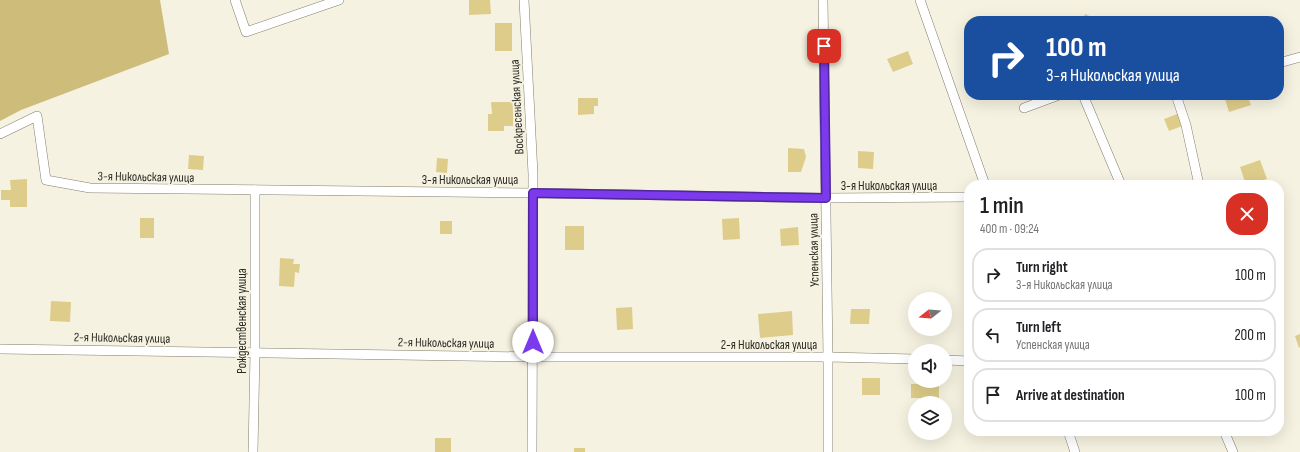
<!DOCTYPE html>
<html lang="en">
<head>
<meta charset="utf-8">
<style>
	:root { --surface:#fff; --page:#f2f2f2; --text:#202124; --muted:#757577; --line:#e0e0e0 }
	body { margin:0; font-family:"Sofia Sans Condensed",sans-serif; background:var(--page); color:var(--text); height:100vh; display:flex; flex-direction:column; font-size:15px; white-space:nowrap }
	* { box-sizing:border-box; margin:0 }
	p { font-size:13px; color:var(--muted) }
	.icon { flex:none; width:22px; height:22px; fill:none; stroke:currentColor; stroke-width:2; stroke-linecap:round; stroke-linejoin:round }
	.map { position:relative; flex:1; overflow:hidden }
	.drawer { position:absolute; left:964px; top:180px; width:320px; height:256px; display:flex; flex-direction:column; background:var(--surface); border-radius:16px; box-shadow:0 4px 16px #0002 }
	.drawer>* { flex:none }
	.guide { position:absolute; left:964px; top:16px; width:320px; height:84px; border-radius:16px; box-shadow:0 4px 16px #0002; background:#1a4fa0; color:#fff; overflow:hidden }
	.needle { width:26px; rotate:253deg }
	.controls { position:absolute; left:908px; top:292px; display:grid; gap:8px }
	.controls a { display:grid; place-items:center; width:44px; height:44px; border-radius:50%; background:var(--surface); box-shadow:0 4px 16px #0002; font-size:20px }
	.pin { position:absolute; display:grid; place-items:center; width:34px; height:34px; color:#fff; margin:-17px; border-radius:8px; box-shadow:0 2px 6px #0006 }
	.me { position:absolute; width:44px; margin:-22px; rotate:0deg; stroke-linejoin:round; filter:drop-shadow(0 0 3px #0008) }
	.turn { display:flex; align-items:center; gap:14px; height:84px; padding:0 16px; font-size:18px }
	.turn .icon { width:52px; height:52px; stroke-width:2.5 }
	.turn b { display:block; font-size:28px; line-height:34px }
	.round { display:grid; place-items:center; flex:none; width:42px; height:42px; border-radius:16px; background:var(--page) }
	.summary { display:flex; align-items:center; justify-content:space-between; height:68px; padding:0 16px }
	h1 { font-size:24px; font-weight:600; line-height:30px }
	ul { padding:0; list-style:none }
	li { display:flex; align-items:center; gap:12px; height:54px; margin:0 8px 6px; padding:0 8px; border:2px solid var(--line); border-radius:16px }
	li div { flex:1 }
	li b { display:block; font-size:15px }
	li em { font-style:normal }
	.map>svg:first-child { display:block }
	.forest { fill:#cdbc7a }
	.building { fill:#decd8a }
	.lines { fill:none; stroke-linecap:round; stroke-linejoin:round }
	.minor-casing { stroke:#817d6e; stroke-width:10 }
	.minor { stroke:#fff; stroke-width:9 }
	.route-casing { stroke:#51269a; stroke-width:10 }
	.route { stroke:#7c3aed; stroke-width:7 }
	.labels { text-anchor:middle; stroke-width:4; stroke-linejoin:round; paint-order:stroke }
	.street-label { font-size:13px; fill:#2c2a24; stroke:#f6f2e1 }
</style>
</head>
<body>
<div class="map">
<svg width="1300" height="452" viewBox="0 0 1300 452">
	<rect width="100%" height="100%" fill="#f6f2e1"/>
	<polygon class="forest" points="0,0 160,0 169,54 21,110 0,121"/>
	<g class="building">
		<polygon points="469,0 490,0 491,14 469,15"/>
		<polygon points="1085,14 1100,21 1082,21"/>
		<polygon points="1106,16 1112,16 1116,17 1118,21 1101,21 1102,18"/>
		<rect x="495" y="23" width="17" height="28"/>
		<polygon points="908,51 913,64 893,72 887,59"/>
		<polygon points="1235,95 1247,95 1251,105 1229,112 1225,99"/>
		<polygon points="578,98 598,98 598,106 594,106 594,114 578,115"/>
		<polygon points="491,102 513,102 513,126 504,126 504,131 488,131 488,114 492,114"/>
		<polygon points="1180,113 1185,125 1169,131 1164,119"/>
		<polygon points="788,148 804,149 806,157 801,172 788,172"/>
		<polygon points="858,151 874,152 873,169 858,168"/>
		<polygon points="189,155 204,156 203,170 188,169"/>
		<polygon points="437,158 448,159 447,173 436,172"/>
		<polygon points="1260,160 1267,179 1246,185 1240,167"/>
		<polygon points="27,179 27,207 10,207 10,200 1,200 1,190 11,190 10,180"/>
		<rect x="140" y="218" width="14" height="20"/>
		<polygon points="739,218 740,239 723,240 722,219"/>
		<rect x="440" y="221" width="12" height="13"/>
		<rect x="565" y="226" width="19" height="24"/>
		<polygon points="798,227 799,245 781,246 780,229"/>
		<polygon points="280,258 294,259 293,264 300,264 299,273 295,272 294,287 279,286"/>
		<polygon points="51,301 71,302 70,322 50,321"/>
		<polygon points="632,307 633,329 617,330 616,308"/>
		<polygon points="851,309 870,309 869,324 850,324"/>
		<polygon points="792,311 793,335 760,338 758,314"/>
		<polygon points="1300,334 1300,347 1299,348 1295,336"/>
		<rect x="862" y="378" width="18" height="17"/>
		<polygon points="920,381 939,381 939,401 920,401 920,398 911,398 911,384 920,384"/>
		<rect x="435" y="438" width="16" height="14"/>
		<rect x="574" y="448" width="11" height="4"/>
	</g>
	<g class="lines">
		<defs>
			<g id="minor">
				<polyline points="235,0 246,32 339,0"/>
				<polyline points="524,0 533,174 532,452"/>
				<polyline points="823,0 828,357 828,452"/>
				<polyline points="920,0 985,185"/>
				<polyline points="1279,63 1300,57"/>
				<polyline points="1083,95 1121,185"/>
				<polyline points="1176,95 1186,125 1199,185"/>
				<polyline points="1024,108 1059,95"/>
				<polyline points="0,134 37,116 46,180 90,188 533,193 826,198 969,197"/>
				<polyline points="0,349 533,357 828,357 915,359"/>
				<polyline points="945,360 969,361"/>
				<polyline points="1068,431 1075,452"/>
				<polyline points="1224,431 1233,452"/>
				<polyline points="253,452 255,352 255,190"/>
			</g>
		</defs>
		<use href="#minor" class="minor-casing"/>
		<use href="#minor" class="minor"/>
	</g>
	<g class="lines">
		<defs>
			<polyline id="route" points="533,342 533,193 826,198 824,46"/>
		</defs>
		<use href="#route" class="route-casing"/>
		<use href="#route" class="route"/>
	</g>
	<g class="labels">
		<g class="street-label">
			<text transform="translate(516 107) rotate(-93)" y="5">Воскресенская улица</text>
			<text transform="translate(146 176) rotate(1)" y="5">3-я Никольская улица</text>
			<text x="470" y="184">3-я Никольская улица</text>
			<text x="889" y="190">3-я Никольская улица</text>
			<text transform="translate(813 250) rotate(-91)" y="5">Успенская улица</text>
			<text transform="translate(241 321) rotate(-90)" y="5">Рождественская улица</text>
			<text transform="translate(122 337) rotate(1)" y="5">2-я Никольская улица</text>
			<text transform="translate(446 342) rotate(1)" y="5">2-я Никольская улица</text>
			<text x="769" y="349">2-я Никольская улица</text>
		</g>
	</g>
</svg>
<div class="controls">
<a><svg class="needle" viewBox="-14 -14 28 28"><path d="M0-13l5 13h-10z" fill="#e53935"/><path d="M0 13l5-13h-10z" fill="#757577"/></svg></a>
<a><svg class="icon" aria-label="sound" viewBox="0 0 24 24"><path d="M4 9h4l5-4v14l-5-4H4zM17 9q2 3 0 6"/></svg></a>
<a><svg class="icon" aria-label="layers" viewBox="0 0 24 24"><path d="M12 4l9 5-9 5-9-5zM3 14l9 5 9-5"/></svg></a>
</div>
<div class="pin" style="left:824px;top:46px;background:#d93025"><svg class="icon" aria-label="arrive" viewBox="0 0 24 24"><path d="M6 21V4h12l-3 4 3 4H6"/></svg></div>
<svg class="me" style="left:533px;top:342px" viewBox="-20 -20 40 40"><circle r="19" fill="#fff"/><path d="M0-13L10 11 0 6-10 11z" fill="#7c3aed"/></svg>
<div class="guide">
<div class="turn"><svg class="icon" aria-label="right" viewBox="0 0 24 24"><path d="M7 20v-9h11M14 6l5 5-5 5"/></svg><div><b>100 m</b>3-я Никольская улица</div></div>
</div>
<section class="drawer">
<div class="summary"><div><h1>1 min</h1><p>400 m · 09:24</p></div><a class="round" style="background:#d93025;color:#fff"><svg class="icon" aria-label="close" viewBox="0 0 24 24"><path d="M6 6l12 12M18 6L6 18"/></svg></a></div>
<ul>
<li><svg class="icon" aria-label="right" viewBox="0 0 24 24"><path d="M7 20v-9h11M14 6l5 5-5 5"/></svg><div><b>Turn right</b><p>3-я Никольская улица</p></div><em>100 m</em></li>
<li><svg class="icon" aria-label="left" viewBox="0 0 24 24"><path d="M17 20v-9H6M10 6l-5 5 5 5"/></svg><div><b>Turn left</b><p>Успенская улица</p></div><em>200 m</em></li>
<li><svg class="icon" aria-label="arrive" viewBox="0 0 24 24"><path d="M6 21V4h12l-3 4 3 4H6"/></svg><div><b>Arrive at destination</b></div><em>100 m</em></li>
</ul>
</section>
</div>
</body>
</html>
